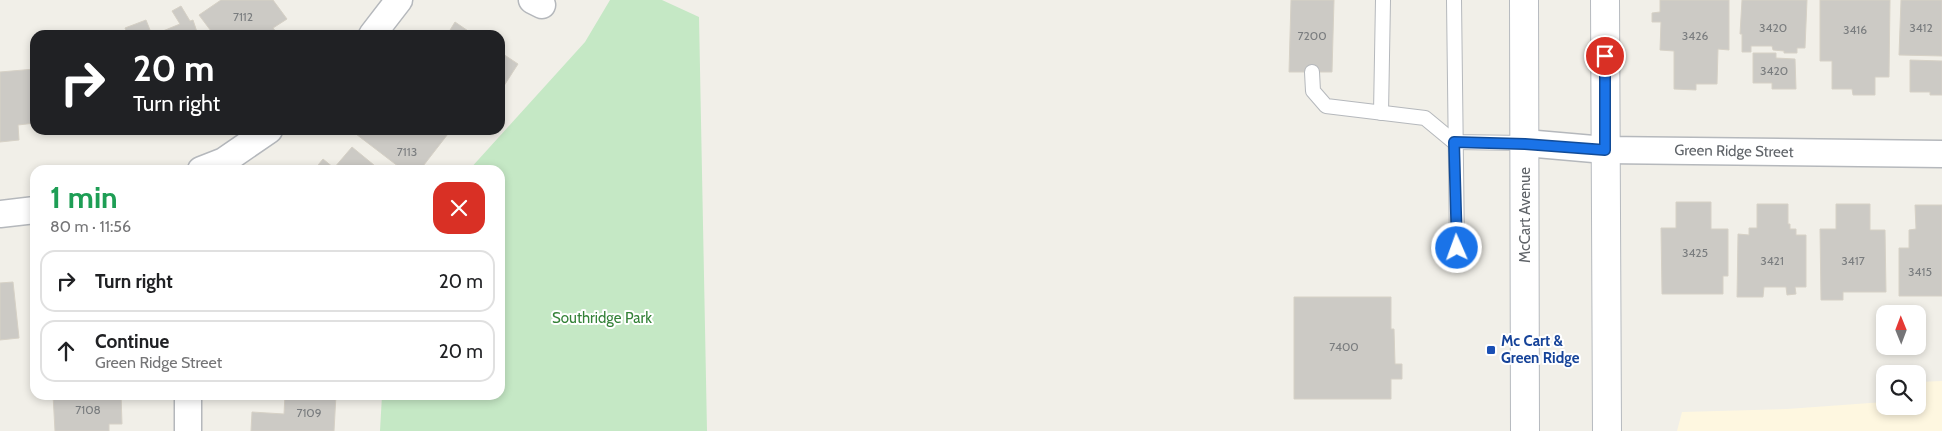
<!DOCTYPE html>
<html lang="en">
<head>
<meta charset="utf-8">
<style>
	:root { --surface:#fff; --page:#f6f6f6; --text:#202124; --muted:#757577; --line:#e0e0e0 }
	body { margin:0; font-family:Cabin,sans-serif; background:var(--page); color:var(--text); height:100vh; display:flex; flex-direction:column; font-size:19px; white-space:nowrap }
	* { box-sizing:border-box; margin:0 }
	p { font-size:16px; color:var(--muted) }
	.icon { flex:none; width:28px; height:28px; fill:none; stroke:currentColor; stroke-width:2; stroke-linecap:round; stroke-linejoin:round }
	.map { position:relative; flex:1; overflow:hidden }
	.panel { position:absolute; left:30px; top:165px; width:475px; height:235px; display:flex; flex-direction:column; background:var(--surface); border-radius:15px; box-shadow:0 2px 8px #0003 }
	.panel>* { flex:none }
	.guide { position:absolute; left:30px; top:30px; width:475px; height:105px; border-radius:15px; box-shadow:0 2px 8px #0003; background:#202124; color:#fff; overflow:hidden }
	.needle { width:32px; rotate:359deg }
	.buttons { position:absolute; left:1876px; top:305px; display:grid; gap:10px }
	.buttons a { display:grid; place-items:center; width:50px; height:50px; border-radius:10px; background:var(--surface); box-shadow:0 2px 8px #0003; font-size:25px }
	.pin { position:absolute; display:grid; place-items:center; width:42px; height:42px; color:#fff; margin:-21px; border:2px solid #fff; border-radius:50%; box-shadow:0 1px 5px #0007 }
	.me { position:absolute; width:55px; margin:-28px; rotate:358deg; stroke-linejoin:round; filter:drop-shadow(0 0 4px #0008) }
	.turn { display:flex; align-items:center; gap:18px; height:105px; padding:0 20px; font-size:22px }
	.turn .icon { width:65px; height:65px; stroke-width:2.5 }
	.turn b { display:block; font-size:35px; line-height:42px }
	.round { display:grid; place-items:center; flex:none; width:52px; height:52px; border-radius:15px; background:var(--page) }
	.headline { display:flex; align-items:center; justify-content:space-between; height:85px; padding:0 20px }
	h1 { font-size:30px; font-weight:800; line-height:38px; color:#1e9e55 }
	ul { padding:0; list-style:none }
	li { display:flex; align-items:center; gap:15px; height:62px; margin:0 10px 8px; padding:0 10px; border:2px solid var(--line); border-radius:15px }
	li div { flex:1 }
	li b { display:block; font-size:19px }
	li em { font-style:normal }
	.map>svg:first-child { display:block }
	.commercial { fill:#fef7e0 }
	.green { fill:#c5e8c5 }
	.building { fill:#cccac5; stroke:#d6d1c6 }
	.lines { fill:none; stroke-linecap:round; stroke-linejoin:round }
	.service-casing { stroke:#b5b8bc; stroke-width:16 }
	.minor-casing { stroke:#b5b8bc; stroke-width:29 }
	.secondary-casing { stroke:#b6babf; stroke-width:30 }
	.service { stroke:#fff; stroke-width:14 }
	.minor { stroke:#fff; stroke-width:26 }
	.secondary { stroke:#fff; stroke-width:28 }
	.route-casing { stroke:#114b97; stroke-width:12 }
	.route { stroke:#1a73e8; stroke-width:9 }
	.transit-dot { fill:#1a4fb4; stroke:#fff; stroke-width:2 }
	.labels { text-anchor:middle; stroke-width:4; stroke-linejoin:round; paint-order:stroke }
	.number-label { font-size:12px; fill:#7a7d7f }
	.street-label { font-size:15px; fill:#5f6368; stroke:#fff }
	.park-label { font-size:15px; fill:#348238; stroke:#fff }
	.transit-label { font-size:15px; font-weight:bold; fill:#164399; stroke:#fff; text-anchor:start }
</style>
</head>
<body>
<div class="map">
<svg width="1942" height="431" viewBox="0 0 1942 431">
	<rect width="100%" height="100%" fill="#f1efe8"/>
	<polygon class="commercial" points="1942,381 1942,431 1677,431 1682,412 1787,409 1884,402 1882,383 1885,383 1885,406 1918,406 1918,382"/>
	<polygon class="green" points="610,0 662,0 699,17 707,431 380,431 382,395 500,395 500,170 469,170 585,42"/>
	<g class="building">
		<polygon points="221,0 273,0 287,19 273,28 277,33 273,35 214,35 199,15"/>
		<polygon points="1291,0 1334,0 1332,72 1289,72"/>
		<polygon points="1660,0 1729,0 1729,50 1718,49 1717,84 1696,84 1696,90 1674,89 1674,51 1660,50 1661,22 1652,22 1652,13 1660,12"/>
		<polygon points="1742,0 1807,0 1805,48 1797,48 1797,53 1784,53 1784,51 1773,50 1772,46 1751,46 1751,52 1742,52 1742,34 1740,34"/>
		<polygon points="1820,0 1890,0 1889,77 1875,77 1875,95 1853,95 1852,89 1832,89 1832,61 1820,61"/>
		<polygon points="1901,0 1942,0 1942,56 1899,55"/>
		<polygon points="181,6 190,21 193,20 198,35 153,35 180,24 172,11"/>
		<polygon points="146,20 152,35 128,35 125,28"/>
		<polygon points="455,22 474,35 447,35"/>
		<polygon points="500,52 518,64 500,92"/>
		<polygon points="1753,53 1776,53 1776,58 1795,59 1796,89 1772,89 1772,83 1753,83"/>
		<polygon points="1910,60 1942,61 1942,95 1930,95 1930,92 1910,92"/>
		<polygon points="35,69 35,123 18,125 19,140 0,142 0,72"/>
		<polygon points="359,130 451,130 420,170 403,170 356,134"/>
		<polygon points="352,147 380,170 314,170 323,159 334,168"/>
		<polygon points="1676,202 1711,202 1711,229 1728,229 1728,276 1723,276 1723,294 1662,294 1661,228 1676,228"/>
		<polygon points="1757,204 1788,204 1788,224 1790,224 1790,229 1796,229 1796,235 1806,235 1806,287 1795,287 1796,294 1787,295 1786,287 1764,287 1763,297 1737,297 1738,234 1749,235 1749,228 1757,228"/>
		<polygon points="1836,204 1870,204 1870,230 1885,230 1886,292 1843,292 1843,300 1821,300 1820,229 1836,229"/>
		<polygon points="1915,205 1942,205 1942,296 1899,296 1899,248 1909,248 1909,230 1916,229"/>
		<polygon points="13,282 19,338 0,340 0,283"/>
		<polygon points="1294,297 1391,297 1391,329 1394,329 1395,364 1402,364 1402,379 1391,379 1391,399 1294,399"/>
		<polygon points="53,395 121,395 122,424 109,424 109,431 55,431"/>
		<polygon points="285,395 336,395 334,431 251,431 252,412 284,414"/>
	</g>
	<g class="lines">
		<defs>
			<g id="service">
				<polyline points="1454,0 1457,247"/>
				<polyline points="1312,72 1313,91 1326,106 1425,118 1454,142 1525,143"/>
				<polyline points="1381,113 1383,0"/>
			</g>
			<g id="minor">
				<polyline points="532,0 542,5"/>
				<polyline points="372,35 399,0"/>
				<polyline points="1525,143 1605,150 1942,154"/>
				<polyline points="201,170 224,161 269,130"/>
				<polyline points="0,214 35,210"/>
				<polyline points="188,431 188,395"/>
			</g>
			<g id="secondary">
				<polyline points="1524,0 1525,431"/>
				<polyline points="1605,0 1607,431"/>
			</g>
		</defs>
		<use href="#service" class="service-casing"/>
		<use href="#minor" class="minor-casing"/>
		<use href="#secondary" class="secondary-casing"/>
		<use href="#service" class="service"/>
		<use href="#minor" class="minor"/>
		<use href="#secondary" class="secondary"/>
	</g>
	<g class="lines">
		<defs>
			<polyline id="route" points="1457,248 1454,142 1525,144 1605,150 1605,56"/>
		</defs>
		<use href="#route" class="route-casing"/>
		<use href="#route" class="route"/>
	</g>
	<rect class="transit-dot" x="1486" y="345" width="10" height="10" rx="2.5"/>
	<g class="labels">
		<g class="number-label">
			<text x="243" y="21">7112</text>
			<text x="1773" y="32">3420</text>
			<text x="1921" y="32">3412</text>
			<text x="1855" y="34">3416</text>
			<text x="1312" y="40">7200</text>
			<text x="1695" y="40">3426</text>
			<text x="1774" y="75">3420</text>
			<text x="407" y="156">7113</text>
			<text x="1695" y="257">3425</text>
			<text x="1772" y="265">3421</text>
			<text x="1853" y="265">3417</text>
			<text x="1920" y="276">3415</text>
			<text x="1344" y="351">7400</text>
			<text x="88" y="414">7108</text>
			<text x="309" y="417">7109</text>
		</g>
		<g class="street-label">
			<text transform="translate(1734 151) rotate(1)" y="5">Green Ridge Street</text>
			<text transform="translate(1525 215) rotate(-90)" y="5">McCart Avenue</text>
		</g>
		<g class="park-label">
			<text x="602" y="323">Southridge Park</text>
		</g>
		<g class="transit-label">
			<text x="1501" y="346">Mc Cart &amp;<tspan x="1501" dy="17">Green Ridge</tspan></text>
		</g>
	</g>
</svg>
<div class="buttons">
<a><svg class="needle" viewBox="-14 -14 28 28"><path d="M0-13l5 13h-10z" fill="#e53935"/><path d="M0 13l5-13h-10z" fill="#757577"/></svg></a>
<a><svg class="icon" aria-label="search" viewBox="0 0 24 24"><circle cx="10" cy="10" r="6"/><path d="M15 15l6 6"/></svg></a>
</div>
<div class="pin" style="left:1605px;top:56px;background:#d93025"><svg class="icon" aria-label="arrive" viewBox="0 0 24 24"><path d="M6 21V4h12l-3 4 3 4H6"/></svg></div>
<svg class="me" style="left:1457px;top:248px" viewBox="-20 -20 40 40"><circle r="17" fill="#1a73e8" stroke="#fff" stroke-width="3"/><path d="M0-11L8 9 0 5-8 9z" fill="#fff"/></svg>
<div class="guide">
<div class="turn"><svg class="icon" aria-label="right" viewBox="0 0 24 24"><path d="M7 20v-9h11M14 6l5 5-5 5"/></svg><div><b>20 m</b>Turn right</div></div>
</div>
<section class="panel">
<div class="headline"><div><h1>1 min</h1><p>80 m · 11:56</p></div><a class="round" style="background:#d93025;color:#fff"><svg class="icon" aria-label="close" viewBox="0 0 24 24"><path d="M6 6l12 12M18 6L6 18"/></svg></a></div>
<ul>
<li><svg class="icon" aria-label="right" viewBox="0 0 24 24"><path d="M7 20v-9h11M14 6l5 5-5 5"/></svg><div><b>Turn right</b></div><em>20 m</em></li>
<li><svg class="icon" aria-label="ahead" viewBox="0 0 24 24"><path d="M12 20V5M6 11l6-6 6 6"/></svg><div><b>Continue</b><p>Green Ridge Street</p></div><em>20 m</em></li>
</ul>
</section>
</div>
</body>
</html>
